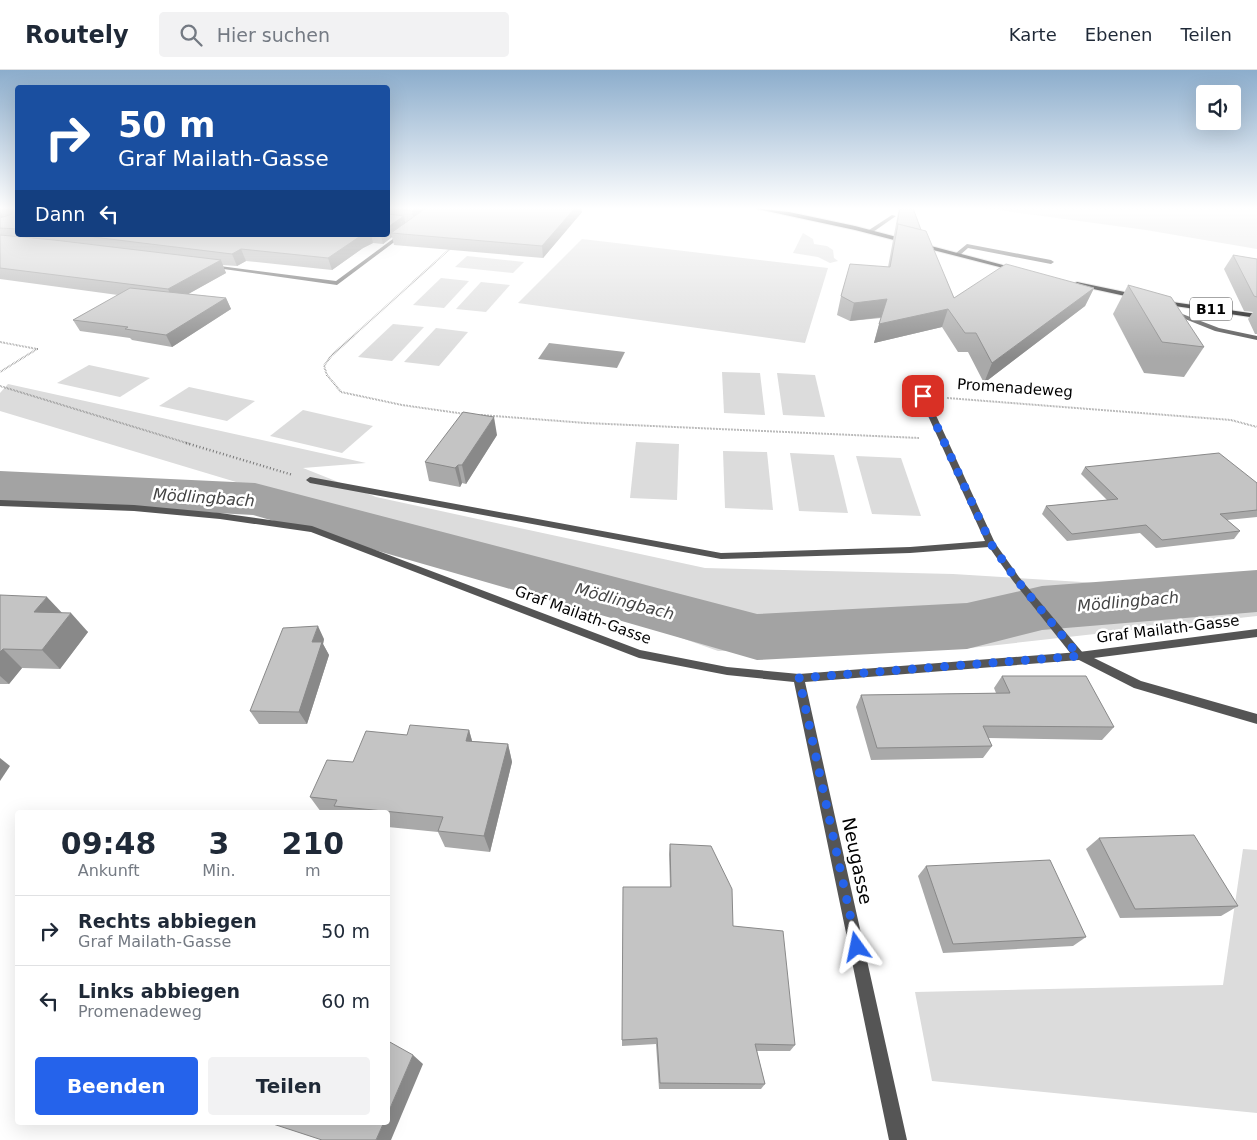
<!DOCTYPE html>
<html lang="de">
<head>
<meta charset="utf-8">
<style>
	:root { --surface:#fff; --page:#f2f2f3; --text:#1f2937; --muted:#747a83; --line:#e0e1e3; --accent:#2563eb }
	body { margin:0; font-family:"DejaVu Sans",sans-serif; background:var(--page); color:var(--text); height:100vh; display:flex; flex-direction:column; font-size:19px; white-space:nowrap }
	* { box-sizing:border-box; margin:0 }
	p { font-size:16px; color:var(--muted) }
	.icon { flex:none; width:28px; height:28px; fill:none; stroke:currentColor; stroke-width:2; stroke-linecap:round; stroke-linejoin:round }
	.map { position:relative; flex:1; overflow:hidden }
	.details { position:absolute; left:15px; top:740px; width:375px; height:315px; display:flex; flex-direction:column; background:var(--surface); border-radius:5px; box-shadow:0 5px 20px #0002 }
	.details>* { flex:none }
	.top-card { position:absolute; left:15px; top:15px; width:375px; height:152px; border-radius:5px; box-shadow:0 5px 20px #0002; background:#1a4fa0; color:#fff; overflow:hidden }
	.fabs { position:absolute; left:1196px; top:15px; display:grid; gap:10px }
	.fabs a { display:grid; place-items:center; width:45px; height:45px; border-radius:5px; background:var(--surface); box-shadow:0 5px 20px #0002; font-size:25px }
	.pin { position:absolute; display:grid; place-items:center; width:42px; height:42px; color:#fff; margin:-21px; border-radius:10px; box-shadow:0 2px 8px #0006 }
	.me { position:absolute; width:55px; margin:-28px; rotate:348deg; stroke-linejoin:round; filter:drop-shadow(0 0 4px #0008) }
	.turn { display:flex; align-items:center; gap:18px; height:105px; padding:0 20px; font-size:22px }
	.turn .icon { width:65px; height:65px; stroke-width:2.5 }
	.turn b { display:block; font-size:35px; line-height:42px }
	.then { display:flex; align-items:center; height:48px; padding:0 20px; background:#0003; gap:10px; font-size:19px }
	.eta { display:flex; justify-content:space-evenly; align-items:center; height:85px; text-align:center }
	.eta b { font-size:30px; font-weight:700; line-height:35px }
	.action { display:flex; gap:10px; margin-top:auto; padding:10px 20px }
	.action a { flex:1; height:58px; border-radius:5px; background:var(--accent); color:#fff; font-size:20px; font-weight:700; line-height:58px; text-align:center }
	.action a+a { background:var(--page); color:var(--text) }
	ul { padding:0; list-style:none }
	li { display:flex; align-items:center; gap:15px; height:70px; padding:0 20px; border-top:1px solid var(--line) }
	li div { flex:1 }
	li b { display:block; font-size:19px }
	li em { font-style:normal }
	header { display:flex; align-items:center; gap:30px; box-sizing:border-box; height:70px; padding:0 25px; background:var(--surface); border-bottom:1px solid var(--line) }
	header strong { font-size:24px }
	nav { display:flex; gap:28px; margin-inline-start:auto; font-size:18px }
	.search { width:350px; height:45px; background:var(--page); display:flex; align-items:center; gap:12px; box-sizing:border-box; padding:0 18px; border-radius:5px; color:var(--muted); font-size:19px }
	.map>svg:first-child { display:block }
	.green { fill:#dcdcdc }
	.water { fill:#a3a3a3 }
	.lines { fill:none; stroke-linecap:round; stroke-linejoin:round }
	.river { fill:#a3a3a3; fill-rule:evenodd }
	.primary-casing { stroke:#dbdbdb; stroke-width:2 }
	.path-far1 { stroke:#777; stroke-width:2; stroke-dasharray:0.5 1; stroke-linecap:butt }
	.path { stroke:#777; stroke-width:2.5; stroke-dasharray:1 2.5; stroke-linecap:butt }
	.service { fill:#555; fill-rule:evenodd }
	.minor { fill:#555; fill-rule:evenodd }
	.tertiary { fill:#555; fill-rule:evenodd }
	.primary { fill:#000; fill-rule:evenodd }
	.wall { fill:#a9a9a9 }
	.shaded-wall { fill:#898989 }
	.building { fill:#c4c4c4; stroke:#898989 }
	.route { stroke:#2563eb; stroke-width:9; stroke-dasharray:0 16.2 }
	.labels { text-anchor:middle; stroke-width:5; stroke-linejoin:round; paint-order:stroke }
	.shield { fill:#fff; stroke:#4c4c4c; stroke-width:1 }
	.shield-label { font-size:14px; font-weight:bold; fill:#000 }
	.street-label { font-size:15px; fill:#000; stroke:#fff }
	.water-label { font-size:16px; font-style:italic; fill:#444; stroke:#fff }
	.near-street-label { font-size:18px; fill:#000; stroke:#fff }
</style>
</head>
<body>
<header>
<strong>Routely</strong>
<div class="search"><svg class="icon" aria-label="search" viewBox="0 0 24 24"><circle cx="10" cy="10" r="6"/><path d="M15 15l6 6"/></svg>Hier suchen</div>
<nav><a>Karte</a><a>Ebenen</a><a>Teilen</a></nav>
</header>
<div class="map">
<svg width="1257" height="1070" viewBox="0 0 1257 1070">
	<rect width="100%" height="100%" fill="#fff"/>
	<g class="green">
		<polygon points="982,138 1257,138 1257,179 1146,160"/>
		<polygon points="803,163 813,169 814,174 827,176 833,180 834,188 838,191 830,193 818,187 793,183"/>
		<polygon points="582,169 828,198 805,273 518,233"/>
		<polygon points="467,186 524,192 513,203 455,197"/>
		<polygon points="441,208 469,211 444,238 413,235"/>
		<polygon points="481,212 510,215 486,242 456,239"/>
		<polygon points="393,254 424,257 392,291 358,287"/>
		<polygon points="436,258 468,262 439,296 404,292"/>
		<polygon points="89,295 150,308 120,327 57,313"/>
		<polygon points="722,302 760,303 765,345 724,343"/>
		<polygon points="777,303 815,305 825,347 783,345"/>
		<polygon points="8,314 366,393 303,398 376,427 705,498 953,504 1131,515 1257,502 1257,546 970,578 718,581 283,426 0,341 0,323"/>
		<polygon points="189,317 255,331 227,351 159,336"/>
		<polygon points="303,340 373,356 342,383 270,366"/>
		<polygon points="636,372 679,374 677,430 630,428"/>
		<polygon points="723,381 767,382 773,440 725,438"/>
		<polygon points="790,383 834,385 848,443 799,441"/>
		<polygon points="856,386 901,388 921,446 872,444"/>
		<polygon points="1243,779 1257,780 1257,1043 932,1011 915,922 1223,915"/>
	</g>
	<polygon class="water" points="549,273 625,282 617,298 538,289"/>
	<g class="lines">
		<polygon class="river" points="0,401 255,413 757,544 967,533 1042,516 1257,500 1257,542 1042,560 967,579 757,590 253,445 0,431"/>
		<defs>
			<g id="primary">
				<polygon points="753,138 789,142 855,156 1022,200 1019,202 855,160"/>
				<polygon points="1077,212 1139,225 1143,227 1139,229 1075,215 1073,214"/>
				<polygon points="1158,230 1257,244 1257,248 1161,234 1158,234"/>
			</g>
		</defs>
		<use href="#primary" class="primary-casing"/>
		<g class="path-far1">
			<polyline points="451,178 331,286 324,296 327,305 341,322 402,335 465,344"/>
			<polyline points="0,272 37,279 0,302"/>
			<polyline points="0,316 190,374"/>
			<polyline points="947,328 1231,350 1257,357"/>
			<polyline points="481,345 586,353 919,368"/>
		</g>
		<polyline class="path" points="186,373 293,405"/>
		<g class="service">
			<polygon points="892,145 896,146 873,162 869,162 869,160"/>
			<polygon points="967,174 1051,190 1054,192 1051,194 968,178 960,185 956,185 956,183"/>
			<polygon points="920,324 927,326 995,473 1019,507 1083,583 1084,586 1083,589 1075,589 1013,511 989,477 910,483 721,489 310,413 306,410 310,407 721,483 910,477 985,471 919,326"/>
		</g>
		<g class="minor">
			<polygon points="401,163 405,164 337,215 209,197 212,195 336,211"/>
			<polygon points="0,430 134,435 220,443 312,456 640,580 727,597 799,604 1079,582 1257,559 1257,567 1094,588 1141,611 1257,644 1257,654 1134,618 1079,590 805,612 907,1070 889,1070 794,612 727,605 639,588 311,462 220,449 134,441 0,436"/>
		</g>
		<polygon class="tertiary" points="1172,240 1219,258 1257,266 1257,270 1215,261 1170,243 1169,242"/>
		<use href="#primary" class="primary"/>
	</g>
	<g class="wall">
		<polygon points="0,138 18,138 18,165 388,165 388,138 581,138 582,142 543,188 394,175 392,167 383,174 373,173 363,178 332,200 246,191 237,196 222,195 226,203 188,224 226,228 231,239 172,277 132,270 130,268 80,261 73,250 118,225 0,209"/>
		<polygon points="899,138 913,138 921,160 954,228 1094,218 1085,236 984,313 968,282 958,282 942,257 874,273 881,248 850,251 837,245 841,226 888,197"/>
		<polygon points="1233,185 1257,189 1257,264 1255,264 1248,249 1253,242 1244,241 1224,199"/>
		<polygon points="1128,215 1204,277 1184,307 1144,303 1113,244"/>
		<polygon points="497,365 466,414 462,413 460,417 429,411 425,392"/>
		<polygon points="1085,397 1257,413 1257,447 1227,450 1240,461 1234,469 1156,478 1140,463 1067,471 1042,444 1046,436 1107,430 1081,404"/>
		<polygon points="0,525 62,543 88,562 60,599 22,598 9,614 0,614"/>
		<polygon points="324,569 323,574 329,585 307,654 259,654 250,641"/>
		<polygon points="1002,606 1114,657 1102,670 988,668 992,676 983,688 871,690 856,637 861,625 996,623 994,618"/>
		<polygon points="469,660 472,671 508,674 512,692 490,782 445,777 438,762 388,757 388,742 321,742 310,727 353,692 407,665"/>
		<polygon points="1099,768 1238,836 1221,846 1120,848 1086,779"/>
		<polygon points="670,774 733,856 795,975 790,981 757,981 765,1014 761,1019 659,1019 656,974 622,976 622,970 670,817 669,784"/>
		<polygon points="926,796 1086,867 1073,876 943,883 918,806"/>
	</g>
	<g class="shaded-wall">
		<polygon points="416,138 433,138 414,152 412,141"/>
		<polygon points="575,138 581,138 582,142 543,188 542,176"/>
		<polygon points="0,141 7,153 0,156"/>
		<polygon points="404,146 406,157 391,163 392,167 383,174 381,165 388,165 388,157"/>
		<polygon points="362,165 371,165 373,173 363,178 332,200 328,188"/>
		<polygon points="241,179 246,191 237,196 232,184"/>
		<polygon points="221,190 226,203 174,232 168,219"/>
		<polygon points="1094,218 1085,236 984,313 992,293"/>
		<polygon points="226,228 231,239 172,277 166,265"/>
		<polygon points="887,229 882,247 850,251 854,233"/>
		<polygon points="948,239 942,257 874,273 879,254"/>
		<polygon points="494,347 497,365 466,414 462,395"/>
		<polygon points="458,395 462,413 460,417 455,398"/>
		<polygon points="47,527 65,546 34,542"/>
		<polygon points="71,543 88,562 60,599 42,580"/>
		<polygon points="318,556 324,569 323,574 329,585 307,654 299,642 312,572"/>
		<polygon points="3,579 22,598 9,614 0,606 0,582"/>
		<polygon points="469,660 474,678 466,671"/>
		<polygon points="508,674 512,692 490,782 484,766"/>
		<polygon points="0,688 10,696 0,711"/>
		<polygon points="413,985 423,994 391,1070 376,1070 384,1052 388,1052 388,1043"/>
	</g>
	<g class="building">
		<polygon points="13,138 18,138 18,159 0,158 0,148 12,144"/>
		<polygon points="388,138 416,138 412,141"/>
		<polygon points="426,138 575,138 542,176 391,163"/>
		<polygon points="900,138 913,138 921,160 897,154"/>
		<polygon points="388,144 404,146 388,157"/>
		<polygon points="898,154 926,161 954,228 1006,194 1094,218 992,293 976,263 965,263 948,239 879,254 887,229 854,233 841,226 850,194 890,197"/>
		<polygon points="0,165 54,170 221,190 168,219 0,198"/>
		<polygon points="77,165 362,165 328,188 241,179 232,184"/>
		<polygon points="1233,185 1257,189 1257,227 1254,226"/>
		<polygon points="1128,215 1171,227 1204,277 1162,272"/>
		<polygon points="130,218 226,228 166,265 125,259 128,257 73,250"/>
		<polygon points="463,342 494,347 462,395 458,395 455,398 425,392"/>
		<polygon points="1219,383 1257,413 1257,440 1220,444 1240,461 1162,470 1146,455 1072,464 1046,436 1118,429 1085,397"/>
		<polygon points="0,525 47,527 34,542 71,543 42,580 3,579 0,582"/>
		<polygon points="318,556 312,572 322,572 299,642 250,641 283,558"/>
		<polygon points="1002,606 1086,606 1114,657 983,656 992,676 877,678 861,625 1010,623"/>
		<polygon points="410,655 469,660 466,671 508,674 484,766 438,761 443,747 334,736 337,730 310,727 327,690 353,692 366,661 407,665"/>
		<polygon points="1194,765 1238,836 1135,839 1099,768"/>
		<polygon points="670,774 711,776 732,819 733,856 783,861 795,975 755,974 765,1014 660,1013 657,968 622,970 623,817 671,817"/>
		<polygon points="1050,790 1086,867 953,874 926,796"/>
		<polygon points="388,971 413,985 388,1043"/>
		<polygon points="267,1052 384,1052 376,1070 322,1070"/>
	</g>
	<linearGradient id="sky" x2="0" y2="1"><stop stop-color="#8cadcc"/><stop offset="0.48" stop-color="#fff"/><stop offset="1" stop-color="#fff" stop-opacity="0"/></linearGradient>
	<rect width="1257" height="288" fill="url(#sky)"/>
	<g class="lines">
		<polyline class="route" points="857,877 799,608 1079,586 1016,509 991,474 923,326"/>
	</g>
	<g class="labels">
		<rect class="shield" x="1190" y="227.5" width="42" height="23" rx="4"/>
		<g class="shield-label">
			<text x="1211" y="244">B11</text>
		</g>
		<g class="street-label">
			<text transform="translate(1015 318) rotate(4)" y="5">Promenadeweg</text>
			<text transform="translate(583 545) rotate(20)" y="5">Graf Mailath-Gasse</text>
			<text transform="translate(1168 559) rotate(-7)" y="5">Graf Mailath-Gasse</text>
		</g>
		<g class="water-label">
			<text transform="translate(204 427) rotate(4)" y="6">Mödlingbach</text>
			<text transform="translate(625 531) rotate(15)" y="6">Mödlingbach</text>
			<text transform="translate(1128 531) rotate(-5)" y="6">Mödlingbach</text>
		</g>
		<g class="near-street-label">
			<text transform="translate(857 791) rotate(78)" y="6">Neugasse</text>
		</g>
	</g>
</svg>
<div class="fabs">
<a><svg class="icon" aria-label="sound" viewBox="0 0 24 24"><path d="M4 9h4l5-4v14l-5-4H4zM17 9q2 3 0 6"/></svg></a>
</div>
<div class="pin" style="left:923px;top:326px;background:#d93025"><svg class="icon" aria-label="arrive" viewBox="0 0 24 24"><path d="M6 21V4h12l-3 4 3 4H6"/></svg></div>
<svg class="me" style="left:857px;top:877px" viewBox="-20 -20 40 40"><path d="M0-17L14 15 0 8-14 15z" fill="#2563eb" stroke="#fff" stroke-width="4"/></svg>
<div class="top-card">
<div class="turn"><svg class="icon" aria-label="right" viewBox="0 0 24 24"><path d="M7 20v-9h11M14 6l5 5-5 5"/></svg><div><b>50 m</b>Graf Mailath-Gasse</div></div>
<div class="then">Dann<svg class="icon" aria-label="left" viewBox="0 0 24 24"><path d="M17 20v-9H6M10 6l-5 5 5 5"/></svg></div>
</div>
<section class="details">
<div class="eta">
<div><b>09:48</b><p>Ankunft</p></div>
<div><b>3</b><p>Min.</p></div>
<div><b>210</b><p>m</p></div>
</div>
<ul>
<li><svg class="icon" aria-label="right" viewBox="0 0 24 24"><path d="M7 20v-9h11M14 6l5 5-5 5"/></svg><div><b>Rechts abbiegen</b><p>Graf Mailath-Gasse</p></div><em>50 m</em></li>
<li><svg class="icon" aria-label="left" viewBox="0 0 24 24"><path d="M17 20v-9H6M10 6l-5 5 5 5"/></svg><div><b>Links abbiegen</b><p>Promenadeweg</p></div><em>60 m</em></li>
</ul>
<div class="action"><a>Beenden</a><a>Teilen</a></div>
</section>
</div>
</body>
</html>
